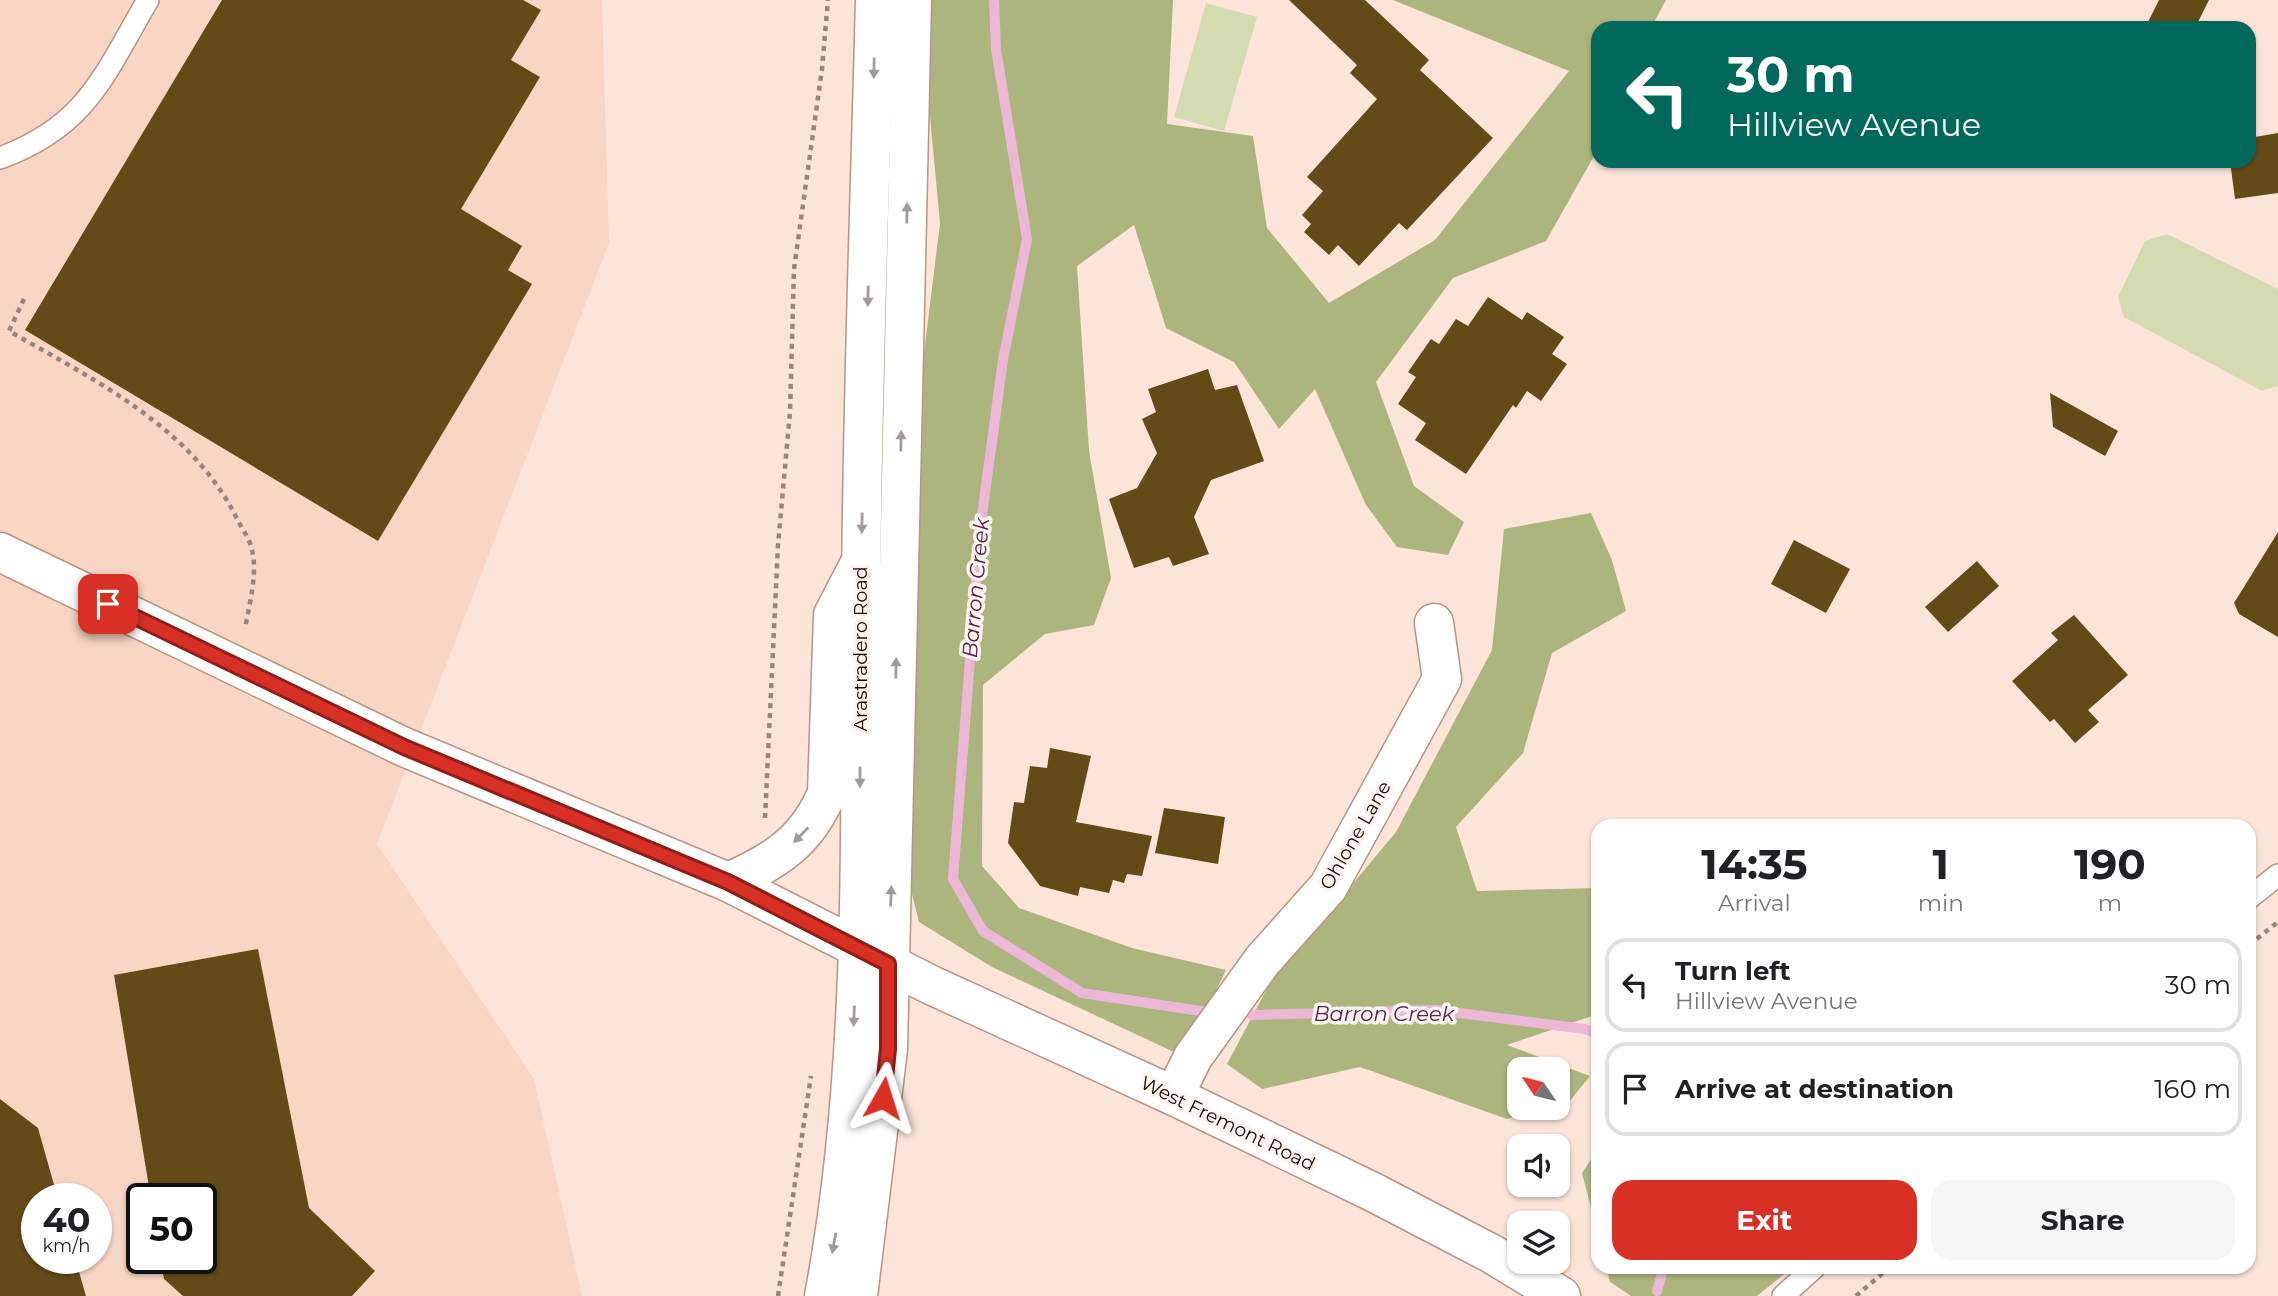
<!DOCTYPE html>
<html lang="en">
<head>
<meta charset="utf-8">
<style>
	:root { --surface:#fff; --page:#f6f6f6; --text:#202124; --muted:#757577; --line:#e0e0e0; --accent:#d93025 }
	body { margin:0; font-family:Montserrat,sans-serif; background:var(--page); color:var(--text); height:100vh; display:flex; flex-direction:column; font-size:26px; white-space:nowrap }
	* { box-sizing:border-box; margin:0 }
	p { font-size:23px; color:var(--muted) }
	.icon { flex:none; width:38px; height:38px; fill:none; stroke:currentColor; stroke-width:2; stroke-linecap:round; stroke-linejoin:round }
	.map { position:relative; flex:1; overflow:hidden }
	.side { position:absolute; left:1591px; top:819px; width:665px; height:455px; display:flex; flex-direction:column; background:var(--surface); border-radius:21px; box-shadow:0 2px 5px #0004 }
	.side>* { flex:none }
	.banner { position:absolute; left:1591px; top:21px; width:665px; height:147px; border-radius:21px; box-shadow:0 2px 5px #0004; background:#00695c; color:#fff; overflow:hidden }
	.needle { width:46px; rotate:305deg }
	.buttons { position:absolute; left:1507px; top:1057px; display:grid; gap:14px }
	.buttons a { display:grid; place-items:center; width:63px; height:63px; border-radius:14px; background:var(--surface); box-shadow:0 2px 5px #0004; font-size:35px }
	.speed { position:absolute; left:21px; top:1183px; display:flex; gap:14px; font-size:35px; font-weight:700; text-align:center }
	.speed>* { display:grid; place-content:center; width:91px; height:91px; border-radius:50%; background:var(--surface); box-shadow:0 2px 5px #0004; line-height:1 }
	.speed small { font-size:18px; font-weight:400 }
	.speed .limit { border:4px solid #111; border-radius:10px; background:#fff; color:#111 }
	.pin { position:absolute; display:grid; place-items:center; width:60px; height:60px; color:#fff; margin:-30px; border-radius:14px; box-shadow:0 4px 10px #0006 }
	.me { position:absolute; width:77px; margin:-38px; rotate:6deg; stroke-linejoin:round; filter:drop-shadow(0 0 5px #0008) }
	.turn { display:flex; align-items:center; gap:24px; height:147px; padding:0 21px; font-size:32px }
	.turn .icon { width:91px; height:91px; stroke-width:2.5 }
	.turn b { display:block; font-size:49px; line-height:60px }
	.eta { display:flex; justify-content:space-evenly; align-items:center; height:119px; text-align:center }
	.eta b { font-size:42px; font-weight:700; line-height:49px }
	.action { display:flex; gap:14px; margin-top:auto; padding:14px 21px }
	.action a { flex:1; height:80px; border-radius:21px; background:var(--accent); color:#fff; font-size:28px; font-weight:700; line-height:80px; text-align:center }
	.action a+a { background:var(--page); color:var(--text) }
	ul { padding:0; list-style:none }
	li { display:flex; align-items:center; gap:21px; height:94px; margin:0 14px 10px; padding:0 7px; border:4px solid var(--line); border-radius:21px }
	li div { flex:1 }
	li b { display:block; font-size:26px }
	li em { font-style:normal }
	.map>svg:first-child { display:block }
	.built { fill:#f9d5c3; fill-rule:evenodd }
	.green { fill:#d5dbb0 }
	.forest { fill:#adb57e }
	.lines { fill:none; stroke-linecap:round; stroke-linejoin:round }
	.stream { stroke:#edb8d8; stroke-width:10 }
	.building { fill:#644a17 }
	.service-casing { stroke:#b89482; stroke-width:24 }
	.minor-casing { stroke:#b89482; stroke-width:41 }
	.tertiary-casing { stroke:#b89482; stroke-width:41 }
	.secondary-casing { stroke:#b89482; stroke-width:41 }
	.path { stroke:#98857d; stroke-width:4.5; stroke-dasharray:5 5; stroke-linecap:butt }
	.service { stroke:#fff; stroke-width:21 }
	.minor { stroke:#fff; stroke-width:38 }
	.tertiary { stroke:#fff; stroke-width:38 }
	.secondary { stroke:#fff; stroke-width:38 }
	.oneway { fill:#a19c9b }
	.route-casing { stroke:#8d1f18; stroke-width:18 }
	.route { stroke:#d93025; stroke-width:12 }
	.labels { text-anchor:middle; stroke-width:7; stroke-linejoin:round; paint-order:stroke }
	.street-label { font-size:19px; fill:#140804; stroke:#fdf5f1 }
	.water-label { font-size:21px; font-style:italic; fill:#5d204a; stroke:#fdf5f1 }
</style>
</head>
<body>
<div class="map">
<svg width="2278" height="1296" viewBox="0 0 2278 1296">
	<rect width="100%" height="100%" fill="#fce4d9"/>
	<path class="built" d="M0,0H602L609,243L377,844L534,1079L582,1296H0ZM37,1199H96V1258H37ZM142,1199H201V1258H142Z"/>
	<g class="green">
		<polygon points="1206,3 1257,17 1224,131 1174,117"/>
		<polygon points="2167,234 2278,289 2278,386 2262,391 2124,317 2118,297 2145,241"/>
	</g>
	<g class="forest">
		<polygon points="919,0 1173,0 1167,124 1253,136 1267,228 1329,303 1435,240 1569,71 1393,0 1666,0 1651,28 1598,28 1598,149 1546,241 1453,278 1376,382 1414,486 1464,522 1448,555 1397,547 1366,505 1315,389 1279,429 1234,362 1166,328 1134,225 1077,266 1089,451 1111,578 1094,625 1045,634 983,685 982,866 1019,908 1132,948 1226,970 1194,1036 1176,1053 992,967 919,922 893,819 907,491 940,223"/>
		<polygon points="1591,513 1612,560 1626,611 1552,653 1523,753 1456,827 1477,891 1598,888 1598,1014 1507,1045 1590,1076 1569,1102 1558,1105 1558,1069 1519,1069 1519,1108 1548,1108 1507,1119 1360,1067 1262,1089 1227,1064 1270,983 1396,832 1492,650 1504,529"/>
		<polygon points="1598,1149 1598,1235 1582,1173"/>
		<polygon points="1606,1267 1793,1267 1757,1296 1631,1296 1610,1282"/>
	</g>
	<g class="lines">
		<g class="stream">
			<polyline points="994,0 996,49 1027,239 1003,360 980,530 953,879 983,931 1082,993 1207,1012"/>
			<polyline points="1252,1015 1436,1010 1585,1029 1598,1034"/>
			<polyline points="1657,1291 1664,1267"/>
		</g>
	</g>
	<g class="building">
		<polygon points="222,0 523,0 541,10 511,60 540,77 461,209 522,246 508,270 532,284 378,541 25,330"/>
		<polygon points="1289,0 1365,0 1429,60 1420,70 1493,138 1407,230 1399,223 1359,266 1338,245 1329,255 1304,232 1311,224 1302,215 1323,191 1307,177 1377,99 1350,73 1357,65"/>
		<polygon points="2159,0 2209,0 2195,28 2145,28"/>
		<polygon points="2278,133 2278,193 2235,199 2230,161 2249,161 2249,138"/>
		<polygon points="1488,297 1522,320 1527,312 1564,337 1552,354 1567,364 1541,401 1527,391 1516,408 1513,405 1466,474 1415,440 1426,423 1398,404 1416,377 1408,372 1431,339 1439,344 1456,319 1468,326"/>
		<polygon points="1208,369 1215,390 1237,385 1264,461 1211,480 1194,517 1209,554 1173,566 1169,557 1134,568 1109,499 1137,488 1157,453 1142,419 1156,412 1148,389"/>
		<polygon points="2050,393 2118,431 2105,456 2053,427"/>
		<polygon points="2278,532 2278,637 2239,614 2234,603"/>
		<polygon points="1794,540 1850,569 1826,613 1771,584"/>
		<polygon points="1977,561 1999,586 1948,632 1925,607"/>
		<polygon points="2074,615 2128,675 2088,710 2099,722 2075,743 2054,719 2050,722 2012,681 2058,640 2051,633"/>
		<polygon points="1050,748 1091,756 1076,822 1152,836 1142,876 1127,874 1124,883 1113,880 1109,893 1080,887 1078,896 1040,886 1008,843 1014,802 1024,803 1030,766 1047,768"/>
		<polygon points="1164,808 1225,817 1218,864 1155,853"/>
		<polygon points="258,949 309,1208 375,1271 352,1296 183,1296 164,1279 160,1258 201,1258 201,1199 151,1199 114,975"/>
		<polygon points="0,1099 38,1128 58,1199 37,1199 37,1258 75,1258 86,1296 0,1296"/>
	</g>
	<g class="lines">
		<defs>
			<g id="service">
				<path d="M0,158C87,126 104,75 148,0"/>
				<polyline points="2249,898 2278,875"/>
				<polyline points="1783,1296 1815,1267"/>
			</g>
			<polyline id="minor" points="1174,1096 1193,1057 1262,961 1328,887 1442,679 1434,623"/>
			<g id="tertiary">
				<polyline points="0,552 404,747 728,882 931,985 1174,1096 1373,1192 1492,1254 1561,1296"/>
				<path d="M728,882C775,862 807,841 827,793L833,615L861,561"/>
			</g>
			<g id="secondary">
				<path d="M824,1296C867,1068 859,832 861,600C862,400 870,200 875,0"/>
				<polyline points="858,1296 888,1049 912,0"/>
			</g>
		</defs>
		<use href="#service" class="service-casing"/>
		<use href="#minor" class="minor-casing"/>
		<use href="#tertiary" class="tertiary-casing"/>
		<use href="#secondary" class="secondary-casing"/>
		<g class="path">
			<path d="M24,299L9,331C94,380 194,428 238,521C243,530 250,540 252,550C258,574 249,605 245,629"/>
			<polyline points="765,818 778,545 790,412 794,269 822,69 828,0"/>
			<polyline points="2249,945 2278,922"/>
			<polyline points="778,1296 811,1076"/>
			<polyline points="1856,1296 1890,1267"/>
		</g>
		<use href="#service" class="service"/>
		<use href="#minor" class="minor"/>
		<use href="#tertiary" class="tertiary"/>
		<use href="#secondary" class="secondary"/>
	</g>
	<defs><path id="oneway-solid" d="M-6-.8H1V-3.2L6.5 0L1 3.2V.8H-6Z" transform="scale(1.75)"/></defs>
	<g class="oneway">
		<use href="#oneway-solid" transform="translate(874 68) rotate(91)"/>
		<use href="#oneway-solid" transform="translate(907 213) rotate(-89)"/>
		<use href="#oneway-solid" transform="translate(868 296) rotate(91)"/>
		<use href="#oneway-solid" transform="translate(901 441) rotate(-89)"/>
		<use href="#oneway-solid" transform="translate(862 523) rotate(91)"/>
		<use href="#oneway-solid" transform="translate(896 668) rotate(-89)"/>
		<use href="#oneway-solid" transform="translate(860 777) rotate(90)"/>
		<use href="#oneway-solid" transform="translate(801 835) rotate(134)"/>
		<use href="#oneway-solid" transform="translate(891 896) rotate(-88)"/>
		<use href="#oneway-solid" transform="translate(854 1016) rotate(92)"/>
		<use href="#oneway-solid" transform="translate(834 1243) rotate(100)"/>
	</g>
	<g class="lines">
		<defs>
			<polyline id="route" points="108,604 404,747 728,882 888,964 888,1049 883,1098"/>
		</defs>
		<use href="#route" class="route-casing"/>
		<use href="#route" class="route"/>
	</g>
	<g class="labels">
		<g class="street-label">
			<text transform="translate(860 649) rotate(-90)" y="7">Arastradero Road</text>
			<text transform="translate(1355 835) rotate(-60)" y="7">Ohlone Lane</text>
			<text transform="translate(1228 1123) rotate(26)" y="7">West Fremont Road</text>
		</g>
		<g class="water-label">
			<text transform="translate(976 588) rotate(-85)" y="7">Barron Creek</text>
			<text x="1384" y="1021">Barron Creek</text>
		</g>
	</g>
</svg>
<div class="buttons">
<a><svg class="needle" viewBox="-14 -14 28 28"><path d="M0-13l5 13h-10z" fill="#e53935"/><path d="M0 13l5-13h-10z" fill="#757577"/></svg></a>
<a><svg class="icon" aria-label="sound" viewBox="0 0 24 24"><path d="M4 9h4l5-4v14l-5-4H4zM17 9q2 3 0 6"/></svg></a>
<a><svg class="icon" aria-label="layers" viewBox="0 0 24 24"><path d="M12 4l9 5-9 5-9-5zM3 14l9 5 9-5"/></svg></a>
</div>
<div class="speed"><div>40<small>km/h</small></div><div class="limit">50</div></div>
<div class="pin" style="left:108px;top:604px;background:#d93025"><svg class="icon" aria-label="arrive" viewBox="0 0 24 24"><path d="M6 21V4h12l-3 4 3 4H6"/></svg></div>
<svg class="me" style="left:883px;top:1098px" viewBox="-20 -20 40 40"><path d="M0-17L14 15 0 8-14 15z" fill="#d93025" stroke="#fff" stroke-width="4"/></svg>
<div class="banner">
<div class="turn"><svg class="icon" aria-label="left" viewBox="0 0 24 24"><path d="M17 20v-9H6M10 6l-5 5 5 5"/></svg><div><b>30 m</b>Hillview Avenue</div></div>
</div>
<section class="side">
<div class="eta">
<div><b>14:35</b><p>Arrival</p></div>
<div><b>1</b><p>min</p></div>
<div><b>190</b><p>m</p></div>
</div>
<ul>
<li><svg class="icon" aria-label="left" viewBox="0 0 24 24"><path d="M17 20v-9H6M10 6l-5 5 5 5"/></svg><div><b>Turn left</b><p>Hillview Avenue</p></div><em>30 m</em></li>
<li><svg class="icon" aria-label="arrive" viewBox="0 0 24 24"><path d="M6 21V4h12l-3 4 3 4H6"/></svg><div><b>Arrive at destination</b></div><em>160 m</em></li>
</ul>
<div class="action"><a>Exit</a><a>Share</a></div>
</section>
</div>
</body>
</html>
